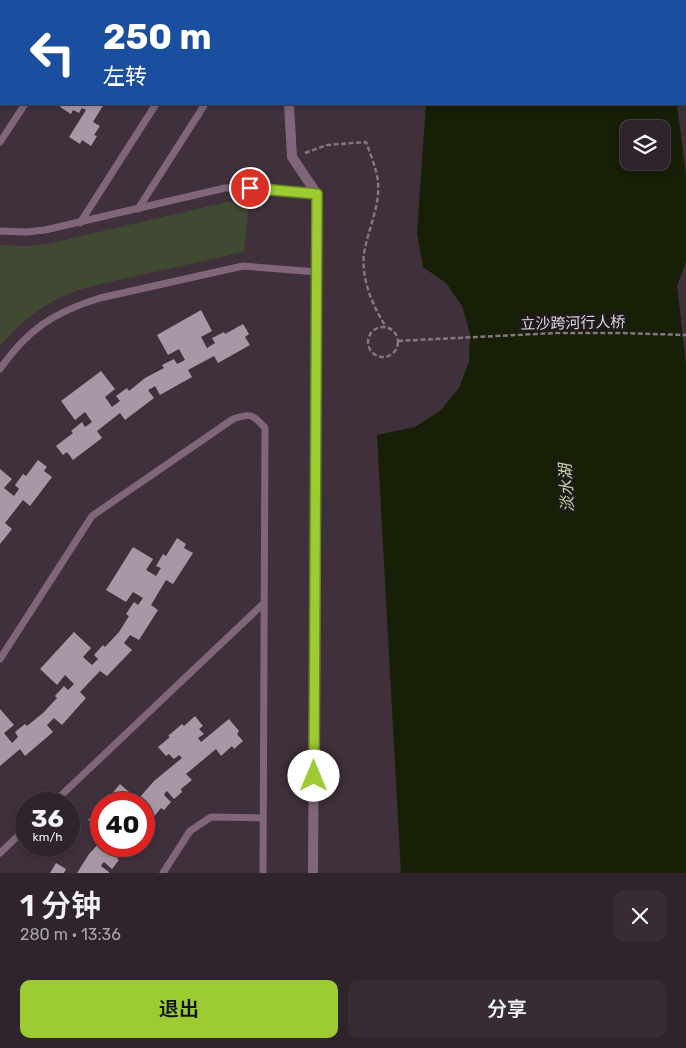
<!DOCTYPE html>
<html lang="zh">
<head>
<meta charset="utf-8">
<style>
	:root { --surface:#2f242c; --page:#372c34; --text:#f1f3f6; --muted:#a7a4a9; --line:#4a4148; --accent:#9ccb32 }
	body { margin:0; font-family:Rubik,"Noto Sans SC",sans-serif; background:var(--page); color:var(--text); height:100vh; display:flex; flex-direction:column; font-size:19px; white-space:nowrap }
	* { box-sizing:border-box; margin:0 }
	p { font-size:16px; color:var(--muted) }
	.icon { flex:none; width:28px; height:28px; fill:none; stroke:currentColor; stroke-width:2; stroke-linecap:round; stroke-linejoin:round }
	.map { position:relative; height:873px; overflow:hidden }
	.drawer { display:flex; flex-direction:column; background:var(--surface); flex:1 }
	.drawer>* { flex:none }
	.top-card { position:absolute; left:0px; top:0px; width:686px; height:105px; box-shadow:0 2px 8px #0003,0 0 0 1px var(--line); background:#1a4fa0; color:#fff; overflow:hidden }
	.fabs { position:absolute; left:620px; top:120px; display:grid; gap:10px }
	.fabs a { display:grid; place-items:center; width:50px; height:50px; border-radius:10px; background:var(--surface); box-shadow:0 2px 8px #0003,0 0 0 1px var(--line); font-size:25px }
	.speed { position:absolute; left:15px; top:792px; display:flex; gap:10px; font-size:25px; font-weight:700; text-align:center }
	.speed>* { display:grid; place-content:center; width:65px; height:65px; border-radius:50%; background:var(--surface); box-shadow:0 2px 8px #0003,0 0 0 1px var(--line); line-height:1 }
	.speed small { font-size:12px; font-weight:400 }
	.speed .limit { border:8px solid #d22; background:#fff; color:#111 }
	.pin { position:absolute; display:grid; place-items:center; width:42px; height:42px; color:#fff; margin:-21px; border:2px solid #fff; border-radius:50%; box-shadow:0 1px 5px #0007 }
	.me { position:absolute; width:55px; margin:-28px; rotate:0deg; stroke-linejoin:round; filter:drop-shadow(0 0 4px #0008) }
	.turn { display:flex; align-items:center; gap:18px; height:105px; padding:0 20px; font-size:22px }
	.turn .icon { width:65px; height:65px; stroke-width:2.5 }
	.turn b { display:block; font-size:35px; line-height:42px }
	.round { display:grid; place-items:center; flex:none; width:52px; height:52px; border-radius:10px; background:var(--page) }
	.headline { display:flex; align-items:center; justify-content:space-between; height:85px; padding:0 20px }
	h1 { font-size:30px; font-weight:600; line-height:38px }
	.button { display:flex; gap:10px; margin-top:auto; padding:10px 20px }
	.button a { flex:1; height:58px; border-radius:10px; background:var(--accent); color:#111; font-size:20px; font-weight:600; line-height:58px; text-align:center }
	.button a+a { background:var(--page); color:var(--text) }
	.map>svg:first-child { display:block }
	.green { fill:#404932 }
	.water { fill:#171f07; fill-rule:evenodd }
	.building { fill:#aa97a5 }
	.lines { fill:none; stroke-linecap:round; stroke-linejoin:round }
	.path { stroke:#837780; stroke-width:2.5; stroke-dasharray:5 2.5; stroke-linecap:butt }
	.service { stroke:#81657a; stroke-width:7 }
	.minor { stroke:#81657a; stroke-width:10 }
	.tertiary { stroke:#81657a; stroke-width:10 }
	.route-casing { stroke:#658420; stroke-width:12 }
	.route { stroke:#9ccb32; stroke-width:9 }
	.labels { text-anchor:middle; stroke-width:5; stroke-linejoin:round; paint-order:stroke }
	.street-label { font-size:15px; fill:#dfd6dd; stroke:#211a1f }
	.water-label { font-size:16px; font-style:italic; fill:#c2d7a3; stroke:#211a1f }
</style>
</head>
<body>
<div class="map">
<svg width="686" height="873" viewBox="0 0 686 873">
	<rect width="100%" height="100%" fill="#3f303b"/>
	<path class="green" d="M227,202H249L244,252L96,285C89,287 80,289 73,292C44,303 20,322 0,346V245L26,246L47,244Z"/>
	<g class="water">
		<polygon points="436,0 663,0 663,1 435,1"/>
		<path d="M426,104H677L686,176V262L677,286L686,364V873H401L377,435L415,427L441,410L459,388L469,362L470,333L462,306L446,283L423,267L417,233ZM629,129H661V161H629Z"/>
	</g>
	<g class="building">
		<polygon points="62,104 104,104 93,122 100,126 94,135 97,136 91,146 82,140 80,144 69,137 86,110 82,108 79,113 73,110 71,114 60,107"/>
		<polygon points="201,310 212,331 201,337 207,348 215,343 212,338 224,332 225,334 243,324 249,334 245,337 250,345 218,363 214,356 188,370 192,377 160,395 155,386 152,388 148,390 154,398 125,420 120,413 97,431 102,438 73,460 67,452 63,455 56,446 73,433 71,431 82,422 85,427 92,422 85,412 75,420 61,401 101,371 115,389 105,397 112,407 120,401 116,396 127,388 129,391 145,378 164,368 162,365 174,359 177,364 185,360 179,349 168,355 157,335"/>
		<polygon points="38,460 47,467 44,471 52,477 30,506 23,500 5,523 12,529 0,544 0,469 12,479 4,488 14,496 19,489 15,485 23,474 26,476"/>
		<polygon points="177,538 186,544 184,548 193,553 173,584 166,580 151,605 158,610 139,640 130,635 124,643 132,650 107,676 100,671 80,692 86,698 62,725 54,718 47,725 53,732 25,756 20,749 0,766 0,709 14,725 4,733 12,743 18,737 15,732 25,724 27,726 43,713 57,698 55,696 64,686 68,690 74,684 65,675 57,685 40,669 74,632 91,648 83,657 92,665 98,659 94,655 103,645 105,647 119,632 129,616 126,614 134,602 138,605 143,598 133,592 126,602 106,590 133,547 153,559 146,570 156,576 161,568 156,566 163,554 166,556"/>
		<polygon points="195,716 203,726 199,729 204,734 198,738 201,742 229,719 239,731 237,734 243,741 234,749 232,746 221,756 216,749 186,774 192,780 181,789 182,792 174,799 167,791 165,793 164,795 171,802 164,810 161,808 152,819 145,813 144,815 144,804 134,804 154,781 182,758 179,755 174,759 169,754 166,756 158,747 170,737 168,736 182,724 184,726"/>
		<polygon points="120,784 129,792 126,796 131,800 128,804 101,804 101,826 100,825 97,828 88,820 98,809 96,808 108,794 110,796"/>
		<polygon points="101,841 101,846 125,846 126,848 117,859 119,860 112,869 104,862 102,864 101,866 109,872 109,873 77,873 89,854"/>
		<polygon points="56,863 66,869 64,873 50,873"/>
	</g>
	<g class="lines">
		<g class="path">
			<path d="M305,153L327,145L366,142C372,159 380,176 378,194C376,215 367,234 364,254C361,280 373,306 386,327"/>
			<circle cx="383" cy="342" r="15"/>
			<polyline points="398,341 556,333 620,333 686,335"/>
		</g>
		<g class="service">
			<polyline points="253,0 253,1"/>
			<polyline points="41,1 42,0"/>
			<polyline points="92,1 92,0"/>
			<polyline points="221,1 222,0"/>
			<polyline points="0,65 1,63"/>
			<polyline points="0,142 25,104"/>
			<polyline points="138,209 205,104"/>
			<polyline points="80,223 156,104"/>
			<polyline points="0,231 26,232 45,230 225,188 250,188 317,194"/>
			<path d="M0,369C27,330 54,312 100,298L243,266L317,272"/>
			<path d="M0,659L92,516L233,419C250,413 253,414 265,428L263,873"/>
			<polyline points="52,804 264,603"/>
			<polyline points="0,853 26,828"/>
			<polyline points="163,873 190,831 211,817 263,818"/>
		</g>
		<g class="minor">
			<polyline points="282,0 283,1"/>
			<polyline points="289,104 292,157 317,194"/>
		</g>
		<polyline class="tertiary" points="313,873 317,194"/>
	</g>
	<g class="lines">
		<defs>
			<polyline id="route" points="250,188 317,194 314,776"/>
		</defs>
		<use href="#route" class="route-casing"/>
		<use href="#route" class="route"/>
	</g>
	<g class="labels">
		<g class="street-label">
			<text transform="translate(573 323) rotate(-1)" y="5">立沙跨河行人桥</text>
		</g>
		<g class="water-label">
			<text transform="translate(566 488) rotate(-93)" y="6">淡水湖</text>
		</g>
	</g>
</svg>
<div class="fabs">
<a><svg class="icon" aria-label="layers" viewBox="0 0 24 24"><path d="M12 4l9 5-9 5-9-5zM3 14l9 5 9-5"/></svg></a>
</div>
<div class="speed"><div>36<small>km/h</small></div><div class="limit">40</div></div>
<div class="pin" style="left:250px;top:188px;background:#d93025"><svg class="icon" aria-label="arrive" viewBox="0 0 24 24"><path d="M6 21V4h12l-3 4 3 4H6"/></svg></div>
<svg class="me" style="left:314px;top:776px" viewBox="-20 -20 40 40"><circle r="19" fill="#fff"/><path d="M0-13L10 11 0 6-10 11z" fill="#9ccb32"/></svg>
<div class="top-card">
<div class="turn"><svg class="icon" aria-label="left" viewBox="0 0 24 24"><path d="M17 20v-9H6M10 6l-5 5 5 5"/></svg><div><b>250 m</b>左转</div></div>
</div>
</div>
<section class="drawer">
<div class="headline"><div><h1>1 分钟</h1><p>280 m · 13:36</p></div><a class="round"><svg class="icon" aria-label="close" viewBox="0 0 24 24"><path d="M6 6l12 12M18 6L6 18"/></svg></a></div>
<div class="button"><a>退出</a><a>分享</a></div>
</section>
</body>
</html>
